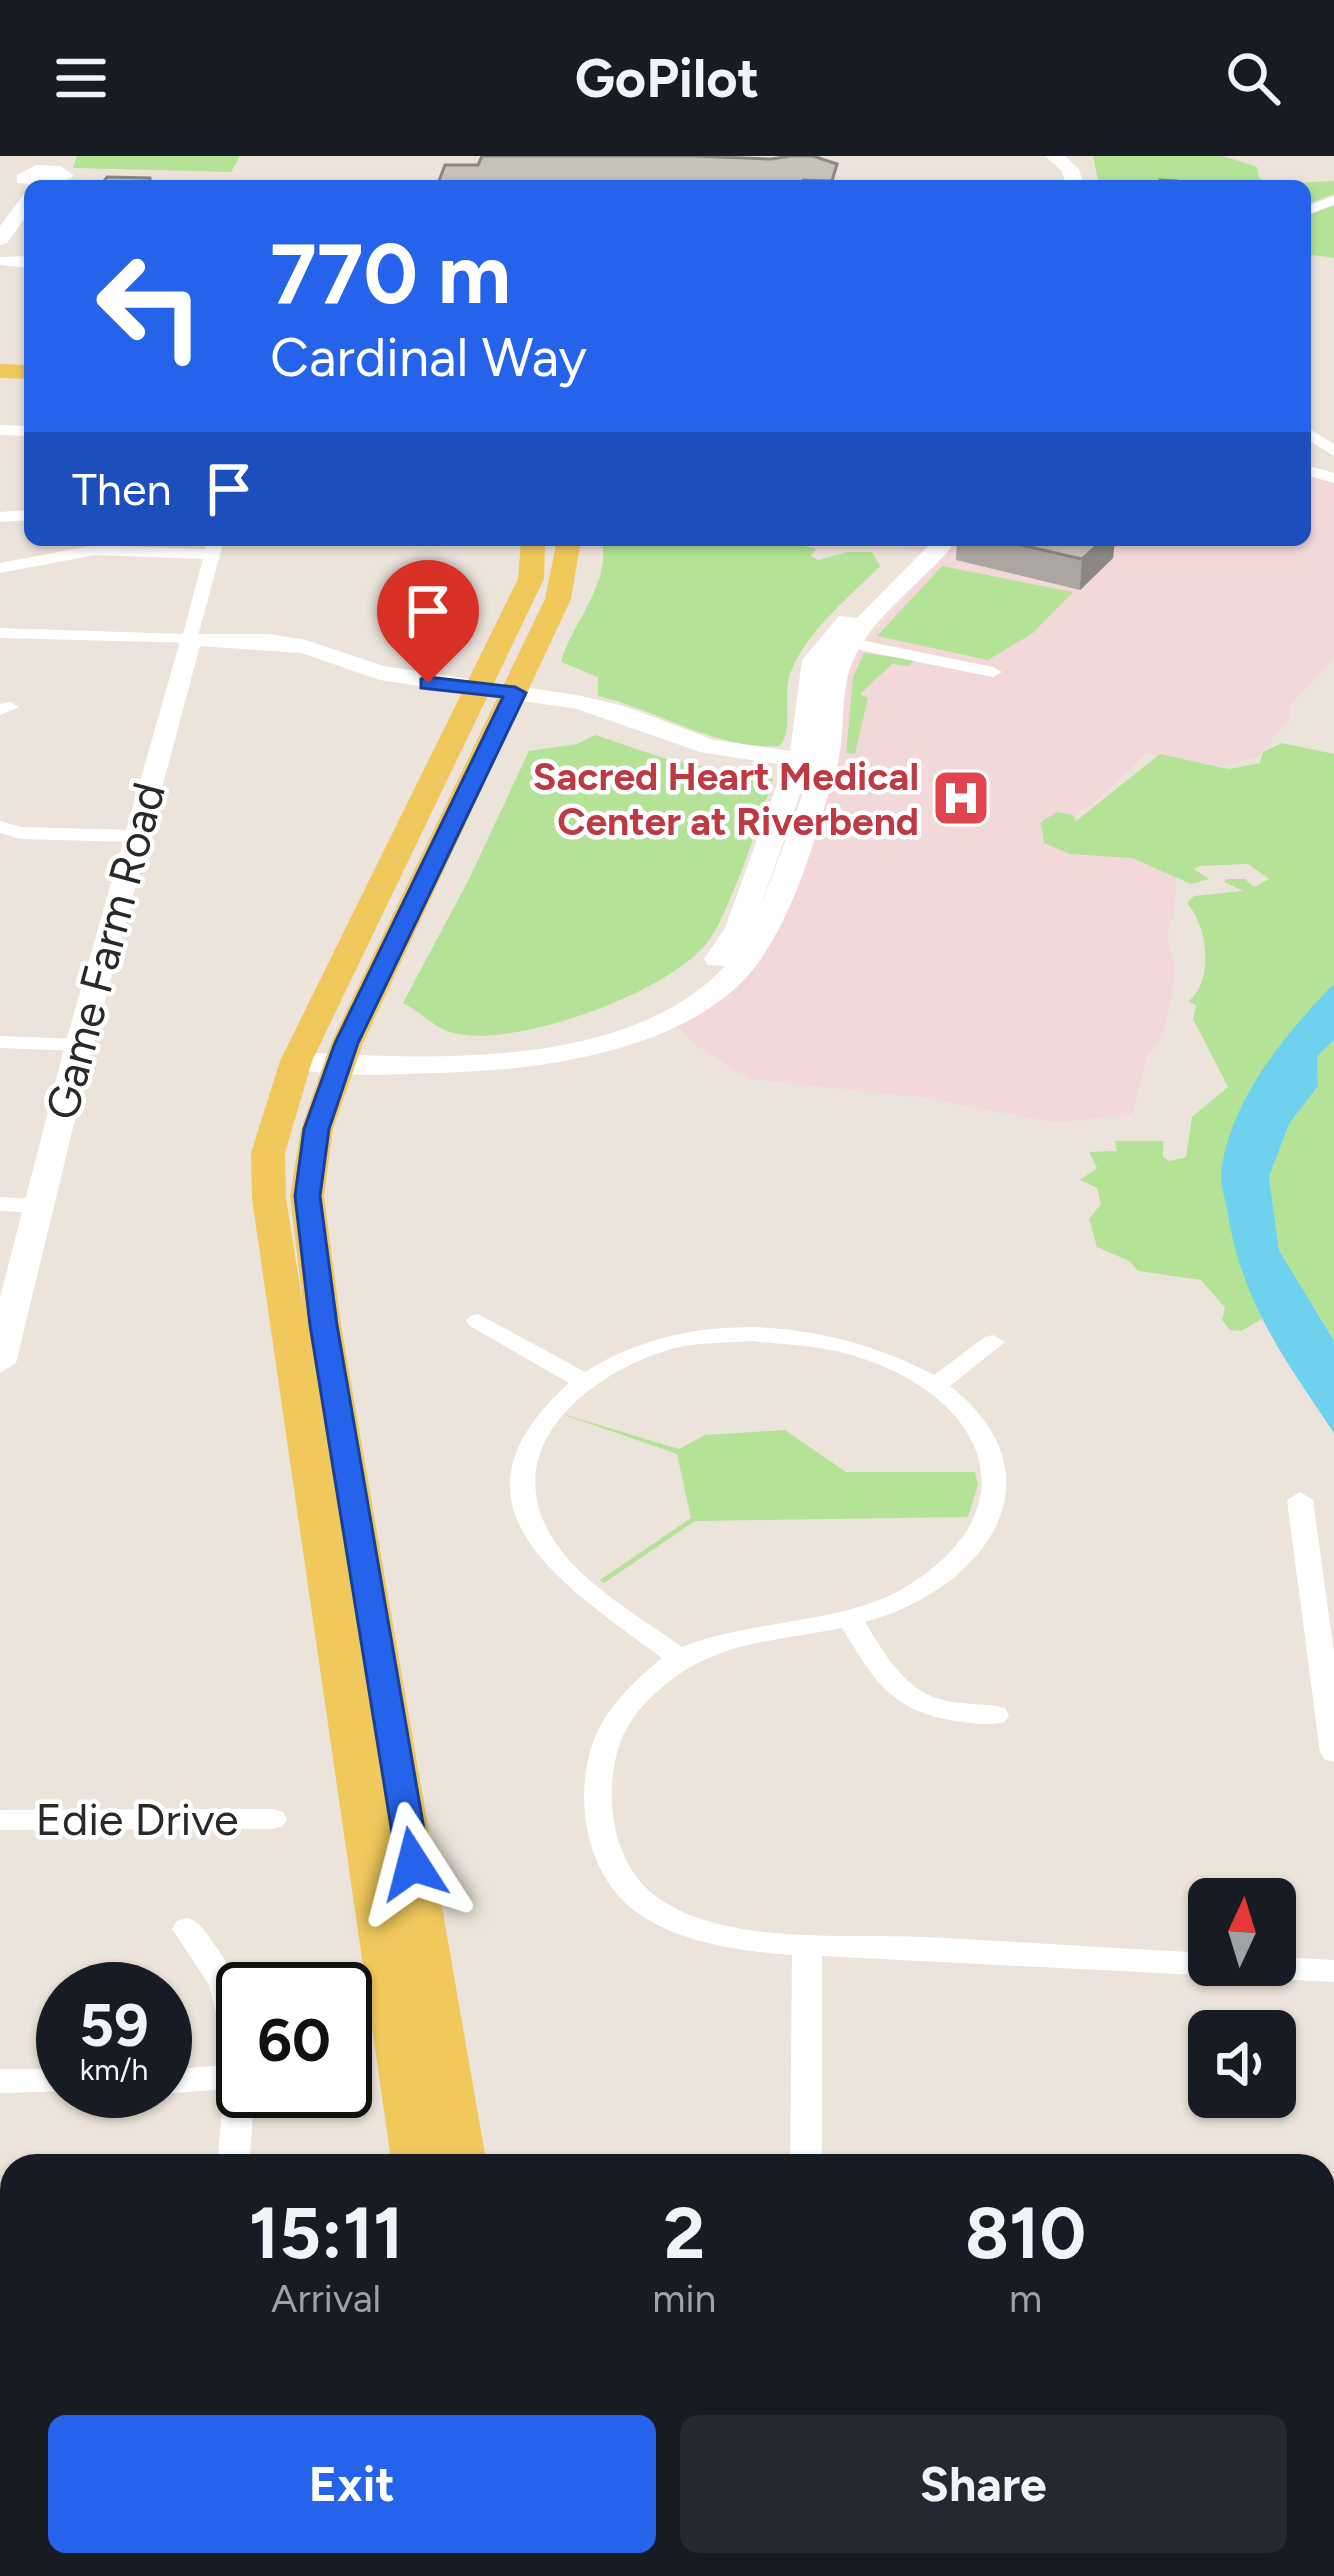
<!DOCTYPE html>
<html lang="en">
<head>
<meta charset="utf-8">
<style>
	:root { --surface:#171b24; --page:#242831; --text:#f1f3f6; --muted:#9ea1a6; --accent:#2563eb }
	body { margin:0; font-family:Figtree,sans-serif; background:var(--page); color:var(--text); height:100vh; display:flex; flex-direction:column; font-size:45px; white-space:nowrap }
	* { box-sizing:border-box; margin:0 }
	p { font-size:39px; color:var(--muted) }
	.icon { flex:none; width:66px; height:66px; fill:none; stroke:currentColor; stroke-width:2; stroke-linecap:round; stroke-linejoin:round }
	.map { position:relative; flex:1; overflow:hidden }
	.panel { position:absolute; left:0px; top:1998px; width:1335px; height:423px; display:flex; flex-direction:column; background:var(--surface); border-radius:36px 36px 0 0; box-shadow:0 3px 9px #0004 }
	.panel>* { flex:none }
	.banner { position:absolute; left:24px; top:24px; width:1287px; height:366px; border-radius:18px; box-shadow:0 3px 9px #0004; background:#2563eb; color:#fff; overflow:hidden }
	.needle { width:78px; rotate:4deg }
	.buttons { position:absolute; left:1188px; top:1722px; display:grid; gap:24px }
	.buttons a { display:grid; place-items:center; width:108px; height:108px; border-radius:18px; background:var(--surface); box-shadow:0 3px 9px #0004; font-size:60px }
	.speed { position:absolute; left:36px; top:1806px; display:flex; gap:24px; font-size:60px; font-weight:700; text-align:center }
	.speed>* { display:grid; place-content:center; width:156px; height:156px; border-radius:50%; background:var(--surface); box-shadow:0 3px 9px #0004; line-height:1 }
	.speed small { font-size:30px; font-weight:400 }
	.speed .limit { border:6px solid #111; border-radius:18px; background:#fff; color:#111 }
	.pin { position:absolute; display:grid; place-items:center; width:102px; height:102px; color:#fff; margin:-123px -51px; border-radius:50% 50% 50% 0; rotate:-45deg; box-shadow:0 0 12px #0007 }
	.pin .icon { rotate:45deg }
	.me { position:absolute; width:132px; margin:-66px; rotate:351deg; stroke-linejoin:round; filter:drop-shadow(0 0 9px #0008) }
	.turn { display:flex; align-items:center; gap:42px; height:252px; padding:0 48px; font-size:54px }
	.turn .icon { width:156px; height:156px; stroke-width:2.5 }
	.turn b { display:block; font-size:84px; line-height:102px }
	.then { display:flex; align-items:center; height:114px; padding:0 48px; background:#0003; gap:24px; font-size:45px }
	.eta { display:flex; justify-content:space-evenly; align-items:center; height:204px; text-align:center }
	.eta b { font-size:72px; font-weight:700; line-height:84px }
	.button { display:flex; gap:24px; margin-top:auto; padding:24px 48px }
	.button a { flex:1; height:138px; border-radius:18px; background:var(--accent); color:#fff; font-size:48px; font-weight:700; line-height:138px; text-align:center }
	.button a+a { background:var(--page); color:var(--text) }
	header { display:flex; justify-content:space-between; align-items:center; height:156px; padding:0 48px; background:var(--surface); font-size:54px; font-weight:700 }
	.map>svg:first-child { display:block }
	.medical { fill:#f3d8da }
	.green { fill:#b4e397 }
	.water { fill:#6ed1ee }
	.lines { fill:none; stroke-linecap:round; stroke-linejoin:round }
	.street { fill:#fff; fill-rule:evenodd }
	.secondary { fill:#fff; fill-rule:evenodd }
	.primary { fill:#f0c85c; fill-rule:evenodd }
	.wall { fill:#aba6a1 }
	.shaded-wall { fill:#8b8783 }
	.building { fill:#c7c1bb; stroke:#8b8783; stroke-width:3 }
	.route { fill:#2563eb; stroke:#184099; stroke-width:3 }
	.labels { text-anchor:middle; stroke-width:9; stroke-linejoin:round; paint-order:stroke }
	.far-health-label { font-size:39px; font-weight:bold; fill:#be3a42; stroke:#fff; text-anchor:end }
	.street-label { font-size:45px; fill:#292929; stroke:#fff }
</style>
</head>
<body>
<header><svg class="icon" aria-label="menu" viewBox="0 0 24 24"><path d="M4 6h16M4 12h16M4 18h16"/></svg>GoPilot<svg class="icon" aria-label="search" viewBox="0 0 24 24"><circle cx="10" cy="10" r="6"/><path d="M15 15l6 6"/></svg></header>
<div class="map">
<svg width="1334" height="2420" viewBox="0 0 1334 2420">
	<rect width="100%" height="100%" fill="#ece4db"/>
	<polygon class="medical" points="1305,317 1334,326 1334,502 1289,551 1291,561 1258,601 1223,610 1147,597 1089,652 1077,655 1069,690 1178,706 1174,757 1167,778 1175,810 1171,845 1163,876 1146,903 1132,958 1056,967 926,942 750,923 696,889 672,865 733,827 838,597 847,517 855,497 942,400 868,384 1305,384"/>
	<g class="green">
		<polygon points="77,0 240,0 231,16 73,12"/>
		<polygon points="1093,0 1223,0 1257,11 1259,22 1273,28 1334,25 1334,38 1305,49 1305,30 1098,24"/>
		<polygon points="1334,47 1334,102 1305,98 1305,58"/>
		<path d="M602,384H780L816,393L811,400L818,404L848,396H872L880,410C849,442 806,475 790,518C782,539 794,573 780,590C715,594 659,554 598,540V521L561,506C572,467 611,428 602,384Z"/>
		<polygon points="942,410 1073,436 1033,477 988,504 877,480"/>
		<polygon points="864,497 915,504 908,510 892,508 860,538 868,542 855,598 846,597 853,521"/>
		<path d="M595,579L669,604L773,623C763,657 727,763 707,787C668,837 510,895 450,876C434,871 418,854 403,847L469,723L529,595L577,588Z"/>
		<path d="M1282,587L1334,598V828L1237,967L1228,989L1262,1163L1241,1175L1230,1174L1222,1164L1225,1152L1201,1124L1138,1115L1129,1105L1097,1091L1089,1063L1101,1048L1097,1032L1080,1024L1097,1012L1089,996L1117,995L1115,985H1163V1001L1170,1005L1186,1001L1192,961L1228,931L1193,863L1196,850L1189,845C1215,823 1207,769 1187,747L1194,740L1243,735L1224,726L1227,723H1245L1254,731L1269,723L1248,708L1200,710L1194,713L1209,723L1191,728L1132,702L1070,698L1044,687L1041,666L1057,656L1073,659L1076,665L1160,598L1229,613L1260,607L1263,596Z"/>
		<polygon points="1334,884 1334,1185 1279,1094 1269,1021 1289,968 1318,930 1316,900"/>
		<polygon points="556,1256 679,1293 705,1279 785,1274 846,1316 975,1316 978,1329 968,1361 695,1365 604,1427 600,1424 691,1362 677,1298"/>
	</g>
	<path class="water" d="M1334,828V884L1317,900L1318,930L1289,968L1269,1021L1279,1094L1334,1185V1277C1283,1201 1241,1145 1227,1053C1225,1042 1220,1028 1221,1017C1230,944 1285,878 1334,828Z"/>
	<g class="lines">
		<g class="street">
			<polygon points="1334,40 1334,49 1305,60 1305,51"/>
			<polygon points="0,269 30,270 30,280 0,279"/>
			<polygon points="1305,270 1334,288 1334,300 1305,282"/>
			<polygon points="1305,309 1334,317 1334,327 1305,319"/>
			<polygon points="30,354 30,364 0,366 0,356"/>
			<polygon points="208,384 224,384 196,487 0,482 0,472 183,478 203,403 95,399 0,417 0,407 95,389 205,393"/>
			<polygon points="831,478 993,511 1002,516 993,521 825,487 825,479"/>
			<polygon points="10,546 19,551 0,559 0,548"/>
			<polygon points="0,665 21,671 135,674 145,680 135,686 20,683 0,677"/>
			<polygon points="0,880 79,883 90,889 79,895 0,892"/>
			<polygon points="0,1041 37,1043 48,1050 37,1057 0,1055"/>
			<path d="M478,1158L585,1216C690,1149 828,1163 934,1219L985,1181L993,1179L1005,1186L950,1230C1068,1323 981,1435 865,1466C885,1499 906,1537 947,1545C966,1549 986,1547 1005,1552L1009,1559L1005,1566C989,1570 972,1568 957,1565C892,1556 874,1524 842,1472C772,1486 712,1485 657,1536C641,1550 627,1567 620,1587C603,1636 611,1704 653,1738C720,1791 846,1777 927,1781C1021,1786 1115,1792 1209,1797V1809H1275V1801L1334,1804V1826L822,1800V2010H790L792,1799C740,1795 678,1787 635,1755C581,1715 571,1627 600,1570C615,1543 638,1522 662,1502C561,1427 433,1349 569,1227L470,1170L466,1165L470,1160ZM752,1185C788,1189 827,1190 861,1202C988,1244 1034,1354 904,1432C843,1468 753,1463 682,1491C638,1459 578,1427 550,1378C497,1286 598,1211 679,1191C702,1186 728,1187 752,1185Z"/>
			<polygon points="1300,1336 1313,1344 1334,1497 1334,1606 1324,1603 1320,1596 1287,1344"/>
			<polygon points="273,1653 283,1656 287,1663 283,1670 273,1673 0,1674 0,1654"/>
			<path d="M187,1762C201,1766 206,1777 214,1788C252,1839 243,1875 243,1935H255L249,2010H217L224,1933L165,1938L156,1935H165V1914L224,1909L220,1873L209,1829L172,1773L177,1765Z"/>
			<polygon points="0,1913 63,1913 63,1935 68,1935 0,1937"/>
			<polygon points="151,2409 187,2409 185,2420 149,2420"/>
			<polygon points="773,2409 809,2409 808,2420 772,2420"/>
		</g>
		<g class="secondary">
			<polygon points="1045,0 1065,0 1079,13 1084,30 1066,30 1062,15"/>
			<polygon points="36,9 61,10 74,20 52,30 17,27 17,19"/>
			<polygon points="30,37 30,55 7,87 0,89 0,70 24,38"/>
			<polygon points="30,100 30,112 0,109 0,101"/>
			<path d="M934,384H957C926,425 878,453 855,500C837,537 848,579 835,617C815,681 796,757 755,811C687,897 536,915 434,917C405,918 298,924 281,905L296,896C427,903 627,915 725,810L708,809L704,803L725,772L784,609L700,596L577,553L380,524L301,497L200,490L93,889L16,1207L0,1217V1142L65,889L182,478H269L306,484L384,510L577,539L624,550L714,584L790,595L802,504L839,460L857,462ZM809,613V621L756,763Z"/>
		</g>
		<g class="primary">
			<polygon points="0,208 30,209 30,223 0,222"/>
			<polygon points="521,384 545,384 544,423 312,905 285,997 286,1043 304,1155 290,1040 301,973 331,887 545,443 557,384 581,384 571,443 363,887 333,973 324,1040 341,1169 487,2010 392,2010 252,1043 251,997 280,905 518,423"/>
			<polygon points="460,2409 564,2409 567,2420 463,2420"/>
		</g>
	</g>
	<g class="wall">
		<polygon points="478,9 836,25 835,30 437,30"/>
		<polygon points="957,384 1115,384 1113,402 1080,434 956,404"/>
	</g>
	<polygon class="shaded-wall" points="1095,384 1115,384 1113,402 1080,434 1082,403"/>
	<g class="building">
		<polygon points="482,0 696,0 771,3 791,0 813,0 837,8 832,25 803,24 802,30 437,30 445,9 478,9"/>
		<polygon points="107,21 150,22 150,29 219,29 100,30"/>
		<polygon points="1160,24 1177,25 1177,30 1160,30"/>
		<polygon points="1000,384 1103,384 1082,403"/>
		<polygon points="13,2409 77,2409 75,2420 11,2420"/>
	</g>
	<polygon class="route" points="428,521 515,531 526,537 358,887 329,973 320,1040 337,1169 430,1708 425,1716 402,1716 397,1708 310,1169 295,1040 304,973 335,887 503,541 421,532 421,523"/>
	<defs>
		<symbol id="hospital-square" viewBox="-11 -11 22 22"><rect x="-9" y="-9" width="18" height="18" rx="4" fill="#e0444e" stroke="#fff"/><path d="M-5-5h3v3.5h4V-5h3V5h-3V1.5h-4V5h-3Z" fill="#fff"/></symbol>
	</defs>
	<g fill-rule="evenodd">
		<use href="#hospital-square" x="928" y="609" width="66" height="66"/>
	</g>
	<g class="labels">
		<g class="far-health-label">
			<text x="919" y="634">Sacred Heart Medical<tspan x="919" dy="45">Center at Riverbend</tspan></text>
		</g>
		<g class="street-label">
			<text transform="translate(105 795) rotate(-75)" y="16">Game Farm Road</text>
			<text x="137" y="1679">Edie Drive</text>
		</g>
	</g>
</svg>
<div class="buttons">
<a><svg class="needle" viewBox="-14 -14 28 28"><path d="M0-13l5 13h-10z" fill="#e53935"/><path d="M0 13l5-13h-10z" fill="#9ea1a6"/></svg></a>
<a><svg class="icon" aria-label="sound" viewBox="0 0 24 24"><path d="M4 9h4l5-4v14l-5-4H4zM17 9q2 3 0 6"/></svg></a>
</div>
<div class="speed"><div>59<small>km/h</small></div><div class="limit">60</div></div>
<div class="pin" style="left:428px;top:527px;background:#d93025"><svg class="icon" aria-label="arrive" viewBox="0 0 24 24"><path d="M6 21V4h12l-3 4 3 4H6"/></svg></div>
<svg class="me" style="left:413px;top:1708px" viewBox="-20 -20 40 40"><path d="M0-17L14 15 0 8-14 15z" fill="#2563eb" stroke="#fff" stroke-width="4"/></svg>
<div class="banner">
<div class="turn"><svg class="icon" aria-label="left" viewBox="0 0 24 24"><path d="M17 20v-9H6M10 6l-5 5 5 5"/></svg><div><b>770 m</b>Cardinal Way</div></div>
<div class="then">Then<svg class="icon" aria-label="arrive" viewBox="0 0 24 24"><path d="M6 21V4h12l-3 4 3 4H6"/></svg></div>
</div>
<section class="panel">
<div class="eta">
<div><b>15:11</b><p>Arrival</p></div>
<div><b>2</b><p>min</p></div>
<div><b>810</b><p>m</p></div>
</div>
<div class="button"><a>Exit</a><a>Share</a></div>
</section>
</div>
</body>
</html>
